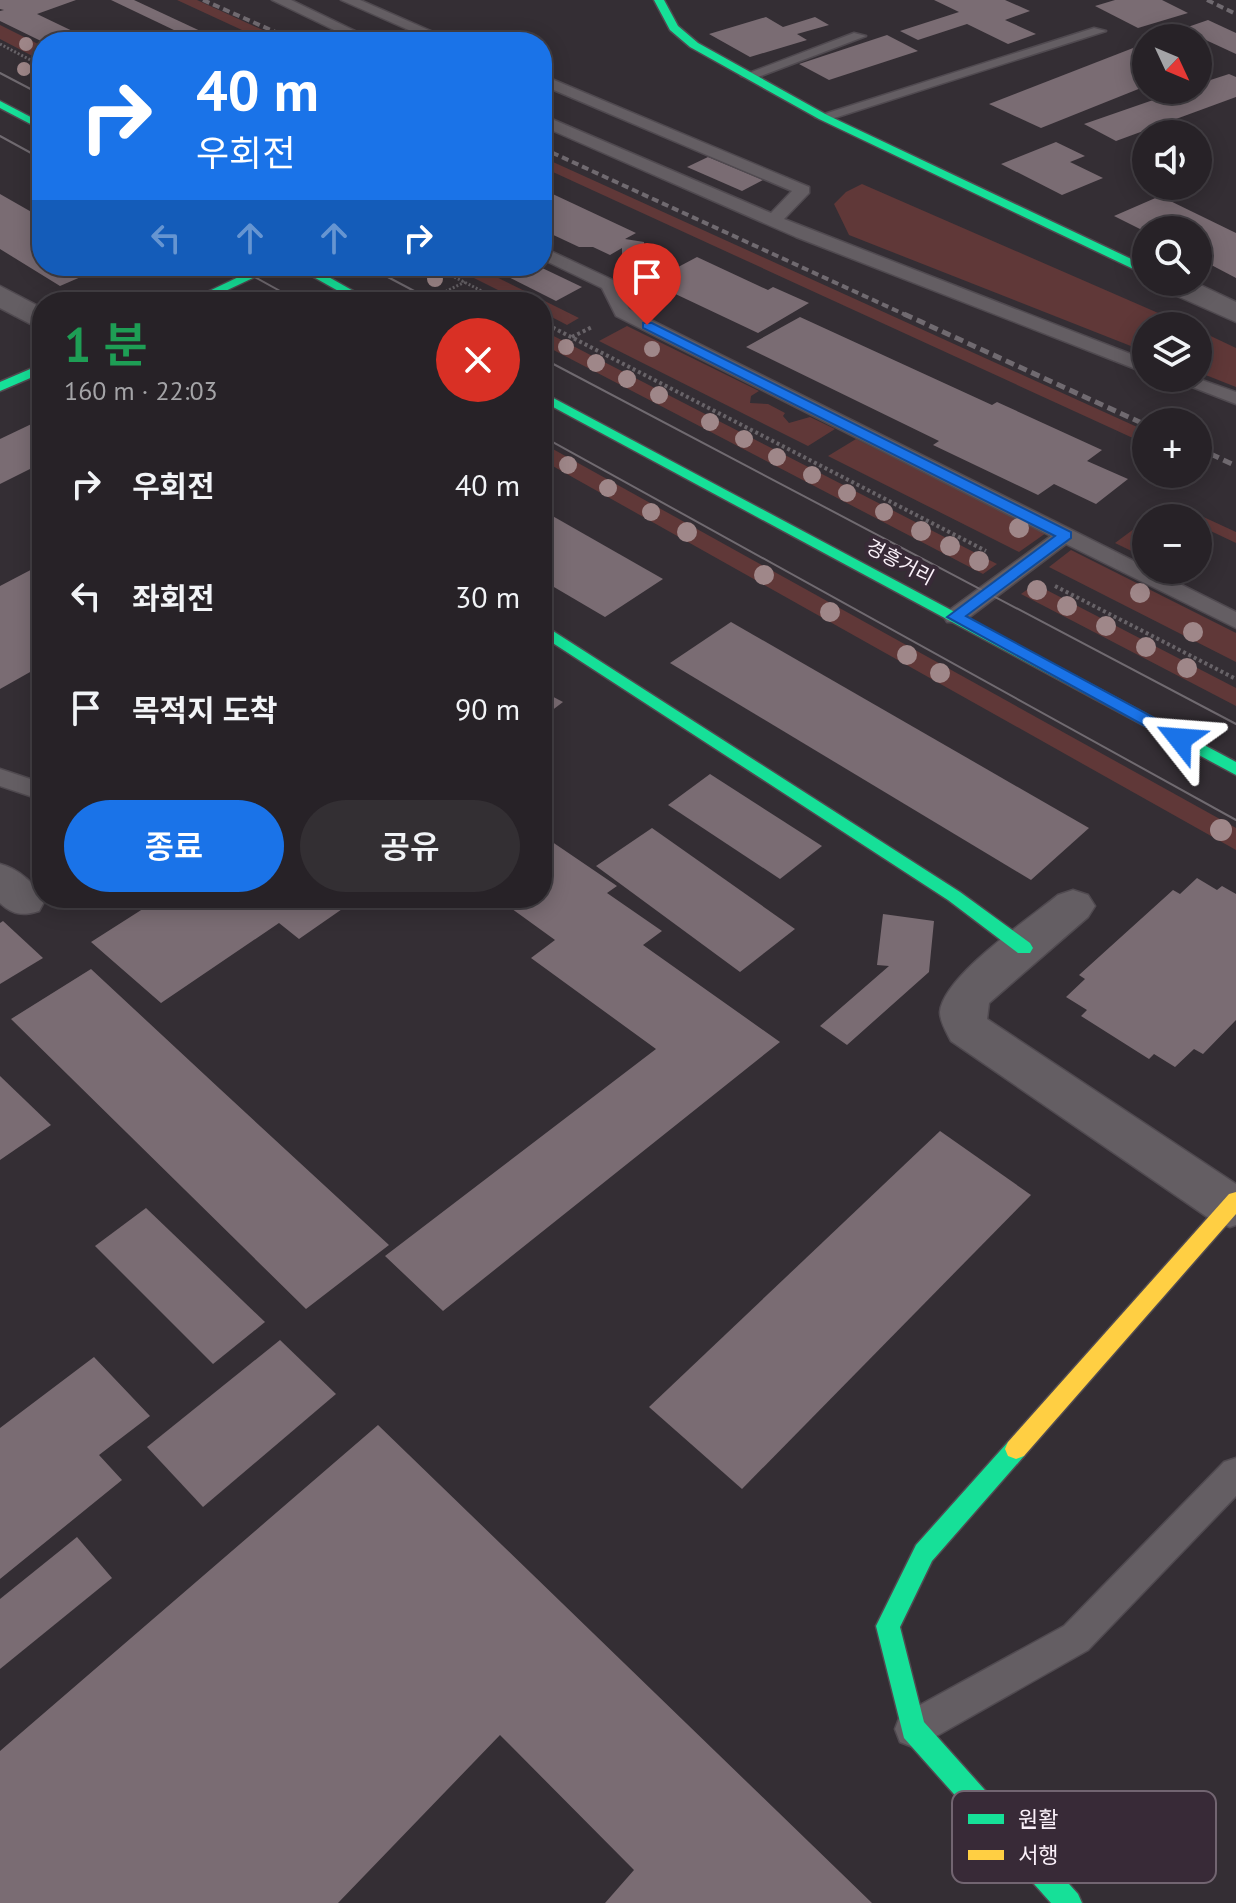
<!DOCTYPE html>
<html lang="ko">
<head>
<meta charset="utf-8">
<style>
	:root { --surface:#272227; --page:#332f33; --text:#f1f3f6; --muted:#a4a4a7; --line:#433f44; --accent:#1a73e8 }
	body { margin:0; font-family:"PT Sans","Noto Sans KR",sans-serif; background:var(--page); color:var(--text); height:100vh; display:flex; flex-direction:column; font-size:30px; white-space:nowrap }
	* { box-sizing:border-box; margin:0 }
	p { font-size:26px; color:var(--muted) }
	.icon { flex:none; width:44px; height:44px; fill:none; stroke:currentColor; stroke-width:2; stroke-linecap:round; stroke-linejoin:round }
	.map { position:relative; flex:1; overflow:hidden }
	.panel { position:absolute; left:32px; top:292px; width:520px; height:616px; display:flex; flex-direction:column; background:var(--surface); border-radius:32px; box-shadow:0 4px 20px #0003,0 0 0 2px var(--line) }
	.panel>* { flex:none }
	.hud { position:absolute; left:32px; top:32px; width:520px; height:244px; border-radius:32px; box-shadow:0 4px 20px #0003,0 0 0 2px var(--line); background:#1a73e8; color:#fff; overflow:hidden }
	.needle { width:52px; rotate:134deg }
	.fabs { position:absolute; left:1132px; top:24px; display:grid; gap:16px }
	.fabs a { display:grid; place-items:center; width:80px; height:80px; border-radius:50%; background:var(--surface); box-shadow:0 4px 20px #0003,0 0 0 2px var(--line); font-size:40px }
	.pin { position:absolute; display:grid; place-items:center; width:68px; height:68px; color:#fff; margin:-82px -34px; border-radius:50% 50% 50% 0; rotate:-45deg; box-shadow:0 0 8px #0007 }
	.pin .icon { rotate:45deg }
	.me { position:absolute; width:88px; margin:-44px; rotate:298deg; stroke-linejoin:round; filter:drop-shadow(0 0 6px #0008) }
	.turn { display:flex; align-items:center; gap:28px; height:168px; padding:0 32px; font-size:36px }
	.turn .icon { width:104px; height:104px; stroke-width:2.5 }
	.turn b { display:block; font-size:56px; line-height:68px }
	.lanes { display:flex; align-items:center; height:76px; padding:0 32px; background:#0003; justify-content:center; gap:40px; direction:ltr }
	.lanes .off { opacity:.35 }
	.round { display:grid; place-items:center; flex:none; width:84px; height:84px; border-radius:42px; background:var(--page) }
	.overview { display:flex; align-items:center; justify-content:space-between; height:136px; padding:0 32px }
	h1 { font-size:48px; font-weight:600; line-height:60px; color:#1e9e55 }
	.cta { display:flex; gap:16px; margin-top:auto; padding:16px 32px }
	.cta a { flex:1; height:92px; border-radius:48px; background:var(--accent); color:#fff; font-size:32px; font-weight:600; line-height:92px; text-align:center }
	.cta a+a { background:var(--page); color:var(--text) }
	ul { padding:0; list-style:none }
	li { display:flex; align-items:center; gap:24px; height:112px; padding:0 32px }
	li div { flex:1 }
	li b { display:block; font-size:30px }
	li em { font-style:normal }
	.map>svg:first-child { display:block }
	.green { fill:#603838 }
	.building { fill:#7a6c73 }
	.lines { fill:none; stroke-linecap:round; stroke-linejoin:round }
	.lane-casing { stroke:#504a50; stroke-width:3 }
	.street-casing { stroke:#504a50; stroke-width:3 }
	.fast-casing { stroke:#504a50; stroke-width:3 }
	.slow-casing { stroke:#504a50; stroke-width:3 }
	.path-far1 { stroke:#686368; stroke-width:3; stroke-dasharray:2 2; stroke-linecap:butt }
	.path { stroke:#686368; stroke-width:4; stroke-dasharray:3 3; stroke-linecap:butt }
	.lane { fill:#645e63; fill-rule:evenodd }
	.street { fill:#645e63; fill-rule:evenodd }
	.fast { fill:#16e098; fill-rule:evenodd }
	.slow { fill:#ffcf43; fill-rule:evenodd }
	.tram { stroke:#706a70; stroke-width:2 }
	.rail-far1 { stroke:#706a70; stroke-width:4; stroke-dasharray:7 4; stroke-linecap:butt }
	.rail { stroke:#706a70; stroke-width:5; stroke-dasharray:9 5; stroke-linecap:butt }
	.tree { fill:#9f8789 }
	.route { fill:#1a73e8; stroke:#114b97; stroke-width:2 }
	.labels { text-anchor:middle; stroke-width:8; stroke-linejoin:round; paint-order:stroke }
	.street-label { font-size:20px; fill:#faf0f9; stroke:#382a37 }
	.key { fill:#382a37; stroke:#726571; stroke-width:2 }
	.key-label { font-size:22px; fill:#faf0f9 }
</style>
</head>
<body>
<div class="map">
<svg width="1236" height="1903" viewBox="0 0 1236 1903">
	<rect width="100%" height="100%" fill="#342e34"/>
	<g class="green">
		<polygon points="177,0 197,0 289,42 268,42"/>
		<polygon points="0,25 42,46 42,61 0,39"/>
		<polygon points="542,157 1146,431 1146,444 542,167"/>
		<polygon points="862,184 1188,326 1146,326 1146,352 849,235 834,204 846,192"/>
		<polygon points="450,266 474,266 579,318 567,325 542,312 542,302 522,302"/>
		<polygon points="627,326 759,391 751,396 750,403 768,404 785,413 783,416 789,423 810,417 835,429 808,446 599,341"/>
		<polygon points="542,330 997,564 983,574 542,344"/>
		<polygon points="1198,330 1236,348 1236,387 1198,372"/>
		<polygon points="856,439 1046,533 1019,552 828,456"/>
		<polygon points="542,443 1236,828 1236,850 542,460"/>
		<polygon points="1171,502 1236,532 1236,543 1198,525 1198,518 1149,518"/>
		<polygon points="1146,520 1146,558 1115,543"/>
		<polygon points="1071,550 1236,633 1236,662 1049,567"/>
		<polygon points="1035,584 1236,688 1236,706 1021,594"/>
	</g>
	<g class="building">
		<polygon points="0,0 76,0 37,14 85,37 100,32 121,42 43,42 0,21 0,11 4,10 0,9"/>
		<polygon points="111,0 134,0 224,42 199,42"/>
		<polygon points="934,0 1005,0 1030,11 1005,20 1036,34 1008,44 967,24 918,40 900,31 959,12"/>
		<polygon points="1115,0 1162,0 1188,13 1138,28 1095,6"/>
		<polygon points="766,17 783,27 815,17 829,25 797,34 807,40 750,57 709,34"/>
		<polygon points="1208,20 1236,33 1236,54 1182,29"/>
		<polygon points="887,35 918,51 829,80 799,64"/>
		<polygon points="1146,43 1146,86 1041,128 989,104"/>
		<polygon points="1229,74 1236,77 1236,97 1116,141 1084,124 1182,90 1198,90 1198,84"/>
		<polygon points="1056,142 1085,156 1070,162 1103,178 1062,195 1001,164"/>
		<polygon points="708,157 763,180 742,191 687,167"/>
		<polygon points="542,189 636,233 625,239 644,242 644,258 622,258 622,248 610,255 593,247 579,247 547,232 547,225 542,222"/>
		<polygon points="0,194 42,218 42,266 106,266 60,286 0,249"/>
		<polygon points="1160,196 1236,233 1236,278 1198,258 1198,230 1146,232 1114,216"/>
		<polygon points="697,257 768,290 773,287 809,303 758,333 650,282"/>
		<polygon points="487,266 538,266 582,287 556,301"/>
		<polygon points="800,317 992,405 997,402 1102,450 1087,461 1128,479 1096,504 1054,484 1038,495 933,445 939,441 746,347"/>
		<polygon points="42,419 42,463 0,484 0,439"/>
		<polygon points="542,510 663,579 605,617 542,580"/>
		<polygon points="42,564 42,656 31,662 39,667 0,689 0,586"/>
		<polygon points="731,622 1089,828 1031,880 670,663"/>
		<polygon points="542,691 563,702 542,718"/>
		<polygon points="710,774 822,846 780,879 668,805"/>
		<polygon points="652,828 795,929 740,972 596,866"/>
		<polygon points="542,835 617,886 607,893 662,931 643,945 780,1042 443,1311 385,1256 656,1049 531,958 555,940 497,898 542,898"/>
		<polygon points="1197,878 1217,890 1222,886 1236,894 1236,1020 1203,1054 1194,1049 1175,1067 1154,1054 1149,1059 1081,1016 1087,1010 1066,997 1085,979 1079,975 1173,890 1180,894"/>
		<polygon points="160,898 358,898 299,939 279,923 161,1003 91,942"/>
		<polygon points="883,914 934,921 929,972 847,1045 820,1026 889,966 877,965"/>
		<polygon points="3,921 43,958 0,984 0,923"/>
		<polygon points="91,969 220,1089 389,1245 306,1309 11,1019"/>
		<polygon points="0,1076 51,1125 0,1160"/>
		<polygon points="940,1131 1031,1195 742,1489 649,1407"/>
		<polygon points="146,1208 265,1322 213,1364 95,1246"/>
		<polygon points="280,1340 336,1394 203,1507 147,1447"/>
		<polygon points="94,1357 150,1416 99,1455 122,1480 0,1579 0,1428"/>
		<polygon points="378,1425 872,1903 605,1903 634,1870 500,1735 338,1903 0,1903 0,1751"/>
		<polygon points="77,1537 112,1578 0,1669 0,1599"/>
	</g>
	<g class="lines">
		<defs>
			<g id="lane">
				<polygon points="272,0 291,0 378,42 359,42"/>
				<polygon points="341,0 360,0 456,42 436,42"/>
				<polygon points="1094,28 1106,31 828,120 815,117"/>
				<polygon points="854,33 866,36 753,79 741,76"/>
				<polygon points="542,75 809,187 809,193 784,219 1146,360 1146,373 796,237 542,126 542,115 547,117 771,213 792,191 542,85"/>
				<polygon points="542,247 615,281 629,309 1236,612 1236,628 1066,544 963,622 947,622 944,617 947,612 1051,536 616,316 602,288 542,259"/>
				<polygon points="1169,378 1196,378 1236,392 1236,404"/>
				<polygon points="0,769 42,783 42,800 0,786"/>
				<polygon points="1236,1458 1236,1496 1088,1650 926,1742 913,1747 900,1742 895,1729 900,1716 1064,1626 1224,1462"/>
			</g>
			<g id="street">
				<polygon points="1155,282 1194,282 1236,302 1236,322 1159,288"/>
				<polygon points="0,286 42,308 42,330 0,308"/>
				<path d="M0,864C22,870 34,885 45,900L39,911C23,916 13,915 0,903Z"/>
				<path d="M1073,890L1088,895L1095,906L1088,917L989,1003L987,1019L1236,1184V1225L1230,1227L1213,1221L951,1041C947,1033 940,1022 940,1012C943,976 1030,918 1058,895Z"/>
			</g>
			<g id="fast">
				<polygon points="654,0 664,0 678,26 698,43 827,115 1146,266 1146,275 819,119 690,47 670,30"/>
				<polygon points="0,101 42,123 42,130 0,108"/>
				<polygon points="262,266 278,266 202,302 186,302"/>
				<polygon points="294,266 309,266 373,302 358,302"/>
				<polygon points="42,364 42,373 0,391 0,382"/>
				<polygon points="542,392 1236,762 1236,775 542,401"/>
				<polygon points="542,624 960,892 1030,943 1033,948 1030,953 1018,953 948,900 542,636"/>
				<polygon points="1016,1439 1024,1442 1027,1449 1024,1456 932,1561 900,1627 924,1722 1078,1894 1082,1903 1051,1903 904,1738 876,1626 916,1545 1008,1442"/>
			</g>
			<polygon id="slow" points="1236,1192 1236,1214 1024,1456 1016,1459 1008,1456 1005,1449 1008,1442 1229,1194"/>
		</defs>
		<use href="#lane" class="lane-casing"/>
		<use href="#street" class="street-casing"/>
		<use href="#fast" class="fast-casing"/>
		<use href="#slow" class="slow-casing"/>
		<g class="path-far1">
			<polyline points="0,44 42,66"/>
			<polyline points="433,266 503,302"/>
			<polyline points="424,302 465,282"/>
		</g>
		<g class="path">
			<polyline points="542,322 986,551"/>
			<polyline points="572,337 592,327"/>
			<polyline points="1055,586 1236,679"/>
		</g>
		<use href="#lane" class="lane"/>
		<use href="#street" class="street"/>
		<use href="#fast" class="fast"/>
		<use href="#slow" class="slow"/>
		<g class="tram">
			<polyline points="0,73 42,95"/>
			<polyline points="0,136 42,159"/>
			<polyline points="235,266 300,302"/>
			<polyline points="367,266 435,302"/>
			<polyline points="542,358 1236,724"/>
			<polyline points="542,436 1236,820"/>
		</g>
		<g class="rail-far1">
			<polyline points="203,0 298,42"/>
			<polyline points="1207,0 1236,14"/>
			<polyline points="542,148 908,316"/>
		</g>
		<g class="rail">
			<polyline points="904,314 1146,425"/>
			<polyline points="1198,448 1236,466"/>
		</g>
	</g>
	<g class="tree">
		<circle cx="26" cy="44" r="7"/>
		<circle cx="24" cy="69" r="7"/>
		<circle cx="435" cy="279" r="8"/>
		<circle cx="566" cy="347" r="8"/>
		<circle cx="652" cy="349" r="8"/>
		<circle cx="596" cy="363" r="9"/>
		<circle cx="627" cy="379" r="9"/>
		<circle cx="659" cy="395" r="9"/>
		<circle cx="710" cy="422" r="9"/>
		<circle cx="744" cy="439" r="9"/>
		<circle cx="777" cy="457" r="9"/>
		<circle cx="568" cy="465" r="9"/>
		<circle cx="812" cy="475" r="9"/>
		<circle cx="608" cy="488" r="9"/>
		<circle cx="847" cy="493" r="9"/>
		<circle cx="651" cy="512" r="9"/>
		<circle cx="884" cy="512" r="9"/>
		<circle cx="1019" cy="528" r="10"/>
		<circle cx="921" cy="531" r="10"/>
		<circle cx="687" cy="532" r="10"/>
		<circle cx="950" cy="546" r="10"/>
		<circle cx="979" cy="561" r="10"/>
		<circle cx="764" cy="575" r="10"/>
		<circle cx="1037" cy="590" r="10"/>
		<circle cx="1140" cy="593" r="10"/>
		<circle cx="1067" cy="606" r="10"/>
		<circle cx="830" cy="612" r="10"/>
		<circle cx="1106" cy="626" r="10"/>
		<circle cx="1193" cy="632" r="10"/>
		<circle cx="1146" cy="647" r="10"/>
		<circle cx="907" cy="655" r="10"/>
		<circle cx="1187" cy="668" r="10"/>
		<circle cx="940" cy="673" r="10"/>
		<circle cx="1221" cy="830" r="11"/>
	</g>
	<polygon class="route" points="643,323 652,323 1071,532 1071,538 966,616 1186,735 1186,742 1174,742 947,617 1055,536 643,328"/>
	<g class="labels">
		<g class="street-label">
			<text transform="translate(900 562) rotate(28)" y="7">경흥거리</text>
		</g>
	</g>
	<rect x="952" y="1791" width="264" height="92" rx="12" class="key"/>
	<rect x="968" y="1814" width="36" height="10" fill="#16e098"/>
	<rect x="968" y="1850" width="36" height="10" fill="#ffcf43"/>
	<g class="key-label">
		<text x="1018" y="1827">원활</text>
		<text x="1018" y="1863">서행</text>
	</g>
</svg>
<div class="fabs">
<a><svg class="needle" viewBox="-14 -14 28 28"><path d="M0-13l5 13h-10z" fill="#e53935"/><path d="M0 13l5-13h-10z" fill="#a4a4a7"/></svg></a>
<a><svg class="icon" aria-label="sound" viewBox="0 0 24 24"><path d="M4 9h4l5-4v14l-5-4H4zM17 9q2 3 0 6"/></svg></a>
<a><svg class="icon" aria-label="search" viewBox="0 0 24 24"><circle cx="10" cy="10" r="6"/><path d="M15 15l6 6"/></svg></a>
<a><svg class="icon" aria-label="layers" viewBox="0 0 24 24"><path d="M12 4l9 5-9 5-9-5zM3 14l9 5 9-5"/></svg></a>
<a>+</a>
<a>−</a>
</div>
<div class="pin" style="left:647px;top:325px;background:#d93025"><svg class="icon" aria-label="arrive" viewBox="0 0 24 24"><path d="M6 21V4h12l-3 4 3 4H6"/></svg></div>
<svg class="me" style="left:1180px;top:739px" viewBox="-20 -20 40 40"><path d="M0-17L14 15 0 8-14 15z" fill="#1a73e8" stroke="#fff" stroke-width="4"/></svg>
<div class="hud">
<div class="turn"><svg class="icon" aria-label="right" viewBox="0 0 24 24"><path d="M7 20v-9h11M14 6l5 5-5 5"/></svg><div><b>40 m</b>우회전</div></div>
<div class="lanes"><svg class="icon off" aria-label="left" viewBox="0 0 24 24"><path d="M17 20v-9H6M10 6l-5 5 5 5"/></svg><svg class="icon off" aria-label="ahead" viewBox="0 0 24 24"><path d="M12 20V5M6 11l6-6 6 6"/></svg><svg class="icon off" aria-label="ahead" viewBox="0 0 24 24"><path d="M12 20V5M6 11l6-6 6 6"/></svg><svg class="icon" aria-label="right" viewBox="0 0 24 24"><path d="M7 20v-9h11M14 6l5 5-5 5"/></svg></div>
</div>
<section class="panel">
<div class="overview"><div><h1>1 분</h1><p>160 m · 22:03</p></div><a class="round" style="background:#d93025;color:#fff"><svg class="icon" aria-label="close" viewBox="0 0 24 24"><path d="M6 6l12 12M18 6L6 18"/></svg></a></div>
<ul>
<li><svg class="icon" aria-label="right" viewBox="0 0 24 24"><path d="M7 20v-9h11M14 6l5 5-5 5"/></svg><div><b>우회전</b></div><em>40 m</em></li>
<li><svg class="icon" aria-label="left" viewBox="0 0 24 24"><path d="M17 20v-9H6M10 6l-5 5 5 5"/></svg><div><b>좌회전</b></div><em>30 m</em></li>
<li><svg class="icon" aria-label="arrive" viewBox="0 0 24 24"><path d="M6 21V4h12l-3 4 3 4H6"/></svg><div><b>목적지 도착</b></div><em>90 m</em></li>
</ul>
<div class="cta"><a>종료</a><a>공유</a></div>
</section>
</div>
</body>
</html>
